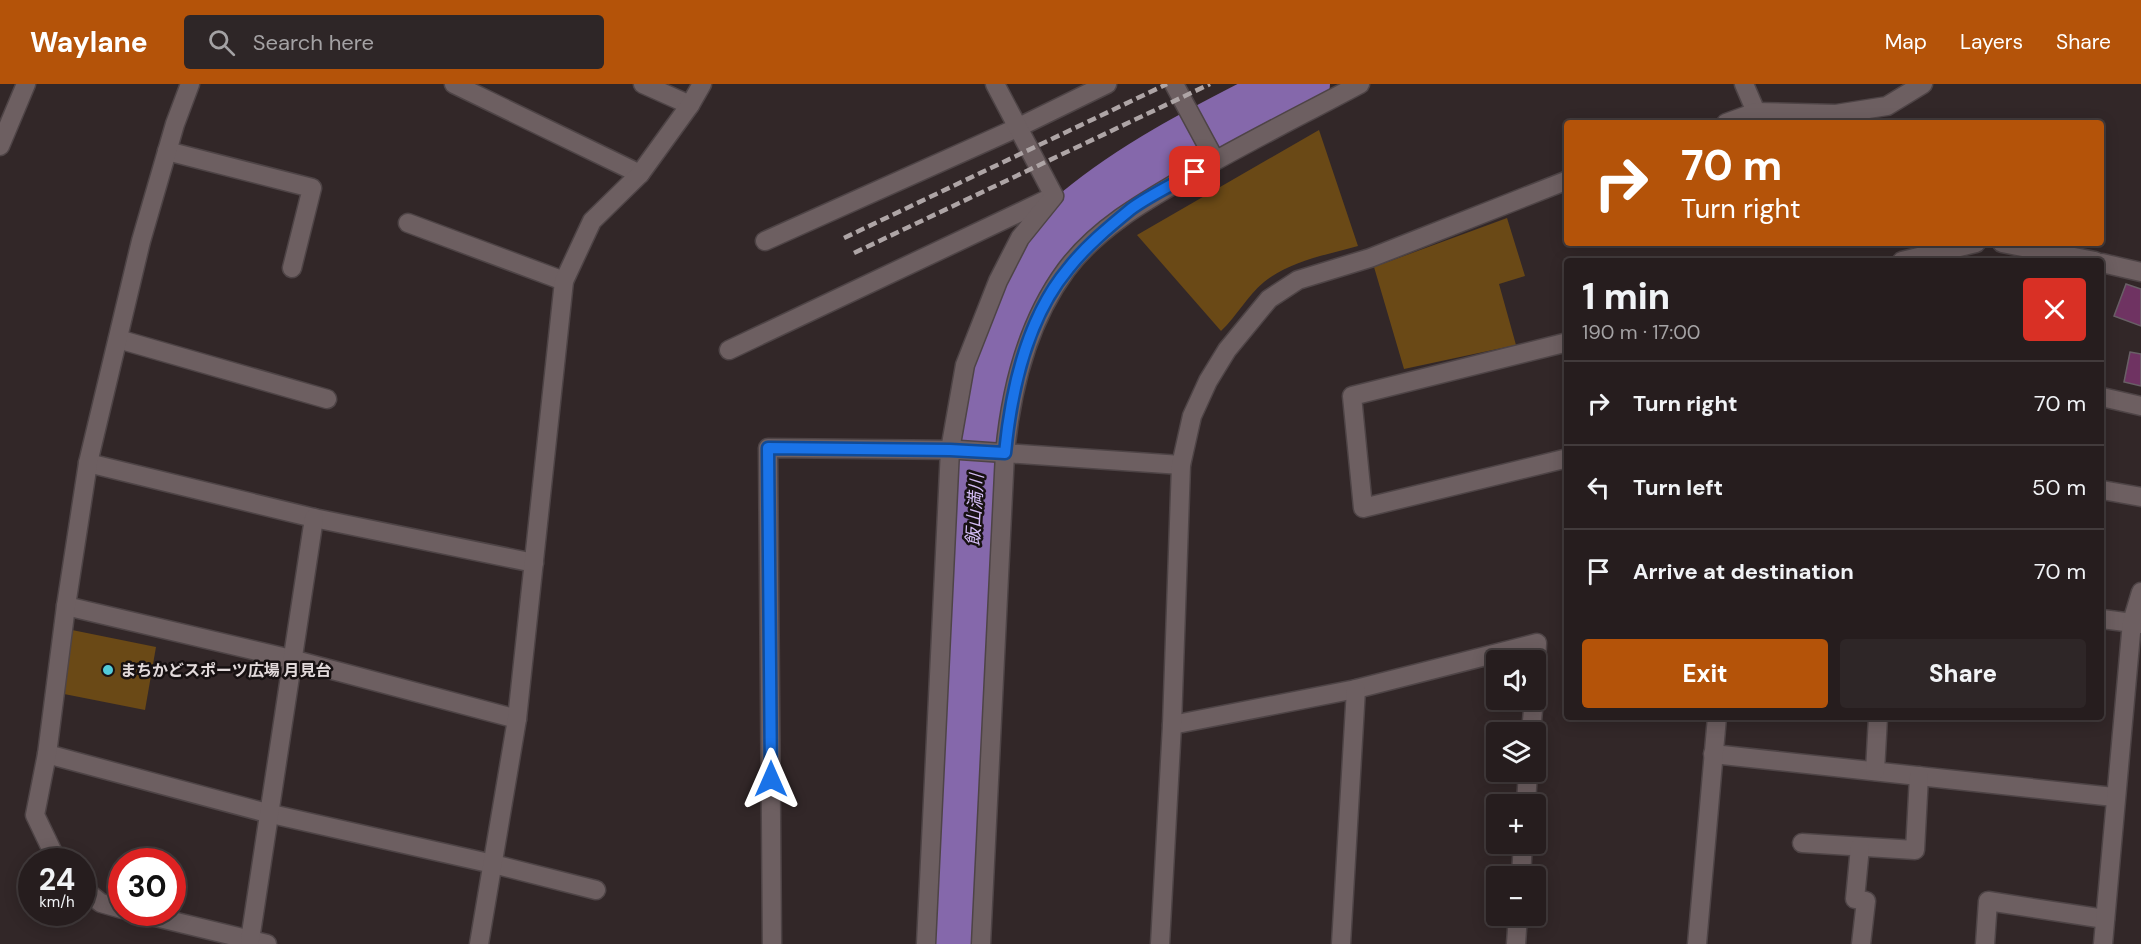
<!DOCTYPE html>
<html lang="en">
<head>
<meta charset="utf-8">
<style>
	:root { --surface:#261d1e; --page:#2e2627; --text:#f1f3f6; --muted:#a4a2a4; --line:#423b3c; --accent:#b45309 }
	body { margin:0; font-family:"DM Sans","Noto Sans JP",sans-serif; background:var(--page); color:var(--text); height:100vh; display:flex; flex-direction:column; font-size:22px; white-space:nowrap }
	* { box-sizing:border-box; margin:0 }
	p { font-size:20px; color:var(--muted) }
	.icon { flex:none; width:33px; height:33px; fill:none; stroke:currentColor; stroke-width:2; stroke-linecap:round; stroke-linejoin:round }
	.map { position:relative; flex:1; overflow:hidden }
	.drawer { position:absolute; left:1564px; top:174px; width:540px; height:462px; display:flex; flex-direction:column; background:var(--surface); border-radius:6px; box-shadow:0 3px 15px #0003,0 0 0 2px var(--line) }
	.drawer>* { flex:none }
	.hud { position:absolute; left:1564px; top:36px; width:540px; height:126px; border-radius:6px; box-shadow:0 3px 15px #0003,0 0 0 2px var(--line); background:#b45309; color:#fff; overflow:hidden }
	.controls { position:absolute; left:1486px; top:566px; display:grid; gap:12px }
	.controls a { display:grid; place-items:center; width:60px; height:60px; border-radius:6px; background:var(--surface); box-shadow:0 3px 15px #0003,0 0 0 2px var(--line); font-size:30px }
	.speed { position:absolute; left:18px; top:764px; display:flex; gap:12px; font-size:30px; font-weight:700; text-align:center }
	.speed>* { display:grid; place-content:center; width:78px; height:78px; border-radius:50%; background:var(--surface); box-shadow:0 3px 15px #0003,0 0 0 2px var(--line); line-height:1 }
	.speed small { font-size:15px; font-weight:400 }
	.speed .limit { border:9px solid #d22; background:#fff; color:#111 }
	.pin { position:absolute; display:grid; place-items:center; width:51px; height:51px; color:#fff; margin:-26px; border-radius:12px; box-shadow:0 3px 9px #0006 }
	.me { position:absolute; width:66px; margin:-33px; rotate:0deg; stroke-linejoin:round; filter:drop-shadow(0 0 4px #0008) }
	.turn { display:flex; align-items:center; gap:21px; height:126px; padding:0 18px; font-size:27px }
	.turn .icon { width:78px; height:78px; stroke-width:2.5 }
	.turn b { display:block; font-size:42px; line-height:51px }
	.round { display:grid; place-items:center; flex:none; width:63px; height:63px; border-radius:6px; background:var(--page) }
	.head { display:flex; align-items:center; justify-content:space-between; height:102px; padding:0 18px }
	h1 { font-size:36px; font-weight:800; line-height:45px }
	.cta { display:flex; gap:12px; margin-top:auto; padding:12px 18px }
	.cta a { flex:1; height:69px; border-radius:6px; background:var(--accent); color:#fff; font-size:24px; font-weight:800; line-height:69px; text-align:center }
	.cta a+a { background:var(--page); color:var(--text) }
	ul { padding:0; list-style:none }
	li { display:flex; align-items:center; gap:18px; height:84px; padding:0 18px; border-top:2px solid var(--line) }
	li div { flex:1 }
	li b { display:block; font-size:22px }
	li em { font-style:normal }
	header { display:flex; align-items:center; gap:36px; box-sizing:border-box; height:84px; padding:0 30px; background:var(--accent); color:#fff }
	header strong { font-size:28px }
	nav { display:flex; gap:33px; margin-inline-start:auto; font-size:21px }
	.search { width:420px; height:54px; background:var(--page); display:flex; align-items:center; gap:15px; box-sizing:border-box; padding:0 21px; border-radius:6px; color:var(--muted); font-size:22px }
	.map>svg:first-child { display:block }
	.green { fill:#6a4916 }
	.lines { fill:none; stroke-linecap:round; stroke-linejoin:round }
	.river { stroke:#8568ab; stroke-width:58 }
	.building { fill:#6f3362; stroke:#695f66; stroke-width:1.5 }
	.minor-casing { stroke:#4e4446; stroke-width:21 }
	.minor { stroke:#6d5f61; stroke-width:18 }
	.rail { stroke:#aea5a6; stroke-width:4.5; stroke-dasharray:9 4.5; stroke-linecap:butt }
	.route-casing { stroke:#114b97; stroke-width:15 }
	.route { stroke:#1a73e8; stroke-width:10 }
	.poi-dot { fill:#52cbd9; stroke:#171112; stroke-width:2 }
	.labels { text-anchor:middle; stroke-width:5; stroke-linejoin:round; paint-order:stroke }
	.poi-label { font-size:16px; font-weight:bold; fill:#e2dadb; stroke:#171112; text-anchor:start }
	.water-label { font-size:18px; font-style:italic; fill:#d4bdf5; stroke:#171112 }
</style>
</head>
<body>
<header>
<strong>Waylane</strong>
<div class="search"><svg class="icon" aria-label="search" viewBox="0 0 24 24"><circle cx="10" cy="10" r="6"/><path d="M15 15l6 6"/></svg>Search here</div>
<nav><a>Map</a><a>Layers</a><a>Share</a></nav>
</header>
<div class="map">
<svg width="2141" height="860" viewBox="0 0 2141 860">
	<rect width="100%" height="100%" fill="#322728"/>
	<g class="green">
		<path d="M1319,46L1358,162C1326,171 1290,177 1264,198C1247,212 1237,232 1221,247L1137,151Z"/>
		<polygon points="1507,134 1525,192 1499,200 1516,261 1404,285 1374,183"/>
		<polygon points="72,546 156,563 145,626 59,609"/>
	</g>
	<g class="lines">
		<path class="river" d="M955,860L978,364C981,337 982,308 991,282C1006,236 1043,162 1081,130C1146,76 1226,39 1301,0"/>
	</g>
	<g class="building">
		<polygon points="2126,200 2141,205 2141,242 2114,232"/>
		<polygon points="2130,268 2141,270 2141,302 2124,298"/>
	</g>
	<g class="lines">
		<defs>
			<g id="minor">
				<polyline points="454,0 640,90"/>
				<polyline points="643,0 690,21"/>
				<polyline points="1174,0 1215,76"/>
				<polyline points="1744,0 1756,28"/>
				<polyline points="1726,39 1756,28 1836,30 1887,22 1923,0"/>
				<polyline points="0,62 26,0"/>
				<polyline points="167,67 312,104 292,184"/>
				<polyline points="408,139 564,197"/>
				<polyline points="765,157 1019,43 1107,0"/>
				<polyline points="2002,159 2095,177"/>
				<polyline points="1902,177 1976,159"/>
				<polyline points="2102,179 2141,188"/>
				<polyline points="118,255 327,315"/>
				<polyline points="1568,258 1352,312 1363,424 1568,374"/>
				<polyline points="729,266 1050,114"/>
				<polyline points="2102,313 2141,322"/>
				<polyline points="88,379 314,434 534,479"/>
				<polyline points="2102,406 2141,413"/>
				<polyline points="66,522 291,575 517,635"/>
				<polyline points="2102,535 2141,540"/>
				<polyline points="1172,641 1356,605 1537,559 1536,580"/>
				<polyline points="1531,648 1534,615"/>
				<polyline points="47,670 267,729 493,780 596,806"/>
				<polyline points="1713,670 2114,713"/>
				<polyline points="1875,687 1878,633"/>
				<polyline points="1526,720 1528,687"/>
				<polyline points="1802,759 1915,766 1919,692"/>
				<polyline points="1860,763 1855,815 1866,817 1861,860"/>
				<polyline points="57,777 35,731 47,670 66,522 88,379 141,157 175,40 190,0"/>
				<polyline points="1521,792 1523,759"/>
				<polyline points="82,804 101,819 122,825"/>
				<polyline points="135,828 267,860"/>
				<polyline points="250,856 314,434"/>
				<polyline points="479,860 517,635 564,197 592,137 640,90 690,21 702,0"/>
				<polyline points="772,860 768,364 960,366 1181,381"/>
				<polyline points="926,860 950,366 965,281 998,197 1020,154 1054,112 995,0"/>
				<path d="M981,860L1005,369C1011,305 1027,239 1066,186C1098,143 1147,116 1192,90C1247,58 1304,30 1360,0"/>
				<polyline points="1160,860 1172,641 1181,381 1192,332 1208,297 1227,266 1269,215 1298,196 1370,174 1568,96"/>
				<polyline points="1341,860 1356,605"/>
				<polyline points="1516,860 1518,831"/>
				<polyline points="1697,860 1717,633"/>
				<polyline points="1985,860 1988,817 2105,835"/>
				<polyline points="2103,860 2132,538 2141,508"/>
			</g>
		</defs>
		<use href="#minor" class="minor-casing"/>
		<use href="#minor" class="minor"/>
		<g class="rail">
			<polyline points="844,154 1167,0"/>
			<polyline points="854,169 1210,0"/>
		</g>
	</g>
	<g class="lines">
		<defs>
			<path id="route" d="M771,695L768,364L950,366L1005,369C1011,307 1027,234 1068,185C1085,163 1109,143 1131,125C1150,111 1174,100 1195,88"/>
		</defs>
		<use href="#route" class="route-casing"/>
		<use href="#route" class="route"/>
	</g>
	<circle class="poi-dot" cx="108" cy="586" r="6"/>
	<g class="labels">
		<g class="poi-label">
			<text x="120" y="592">まちかどスポーツ広場 月見台</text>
		</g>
		<g class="water-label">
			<text transform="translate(975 426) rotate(-87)" y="6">飯山満川</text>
		</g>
	</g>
</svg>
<div class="controls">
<a><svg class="icon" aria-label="sound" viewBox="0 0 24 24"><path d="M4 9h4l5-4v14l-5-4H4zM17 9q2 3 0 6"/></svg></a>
<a><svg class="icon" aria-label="layers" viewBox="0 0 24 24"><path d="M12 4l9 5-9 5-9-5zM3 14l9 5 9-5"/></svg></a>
<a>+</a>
<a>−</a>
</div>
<div class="speed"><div>24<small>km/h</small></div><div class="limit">30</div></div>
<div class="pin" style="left:1195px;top:88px;background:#d93025"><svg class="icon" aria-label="arrive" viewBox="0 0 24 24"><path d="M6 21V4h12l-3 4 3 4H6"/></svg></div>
<svg class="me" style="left:771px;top:695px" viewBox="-20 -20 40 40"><path d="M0-17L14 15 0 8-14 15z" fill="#1a73e8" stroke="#fff" stroke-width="4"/></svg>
<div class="hud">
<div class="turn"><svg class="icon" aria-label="right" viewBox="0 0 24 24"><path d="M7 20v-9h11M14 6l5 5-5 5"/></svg><div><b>70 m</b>Turn right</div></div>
</div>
<section class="drawer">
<div class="head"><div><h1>1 min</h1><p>190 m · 17:00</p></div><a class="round" style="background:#d93025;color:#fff"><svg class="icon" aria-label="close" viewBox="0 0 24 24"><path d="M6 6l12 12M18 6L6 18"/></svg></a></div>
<ul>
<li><svg class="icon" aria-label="right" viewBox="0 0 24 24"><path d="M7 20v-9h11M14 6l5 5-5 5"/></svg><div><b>Turn right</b></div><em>70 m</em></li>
<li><svg class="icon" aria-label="left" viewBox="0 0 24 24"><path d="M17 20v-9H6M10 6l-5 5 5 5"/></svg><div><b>Turn left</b></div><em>50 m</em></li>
<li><svg class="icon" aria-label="arrive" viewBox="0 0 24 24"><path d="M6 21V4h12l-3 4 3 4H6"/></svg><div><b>Arrive at destination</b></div><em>70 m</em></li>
</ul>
<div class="cta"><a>Exit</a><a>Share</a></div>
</section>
</div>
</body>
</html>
